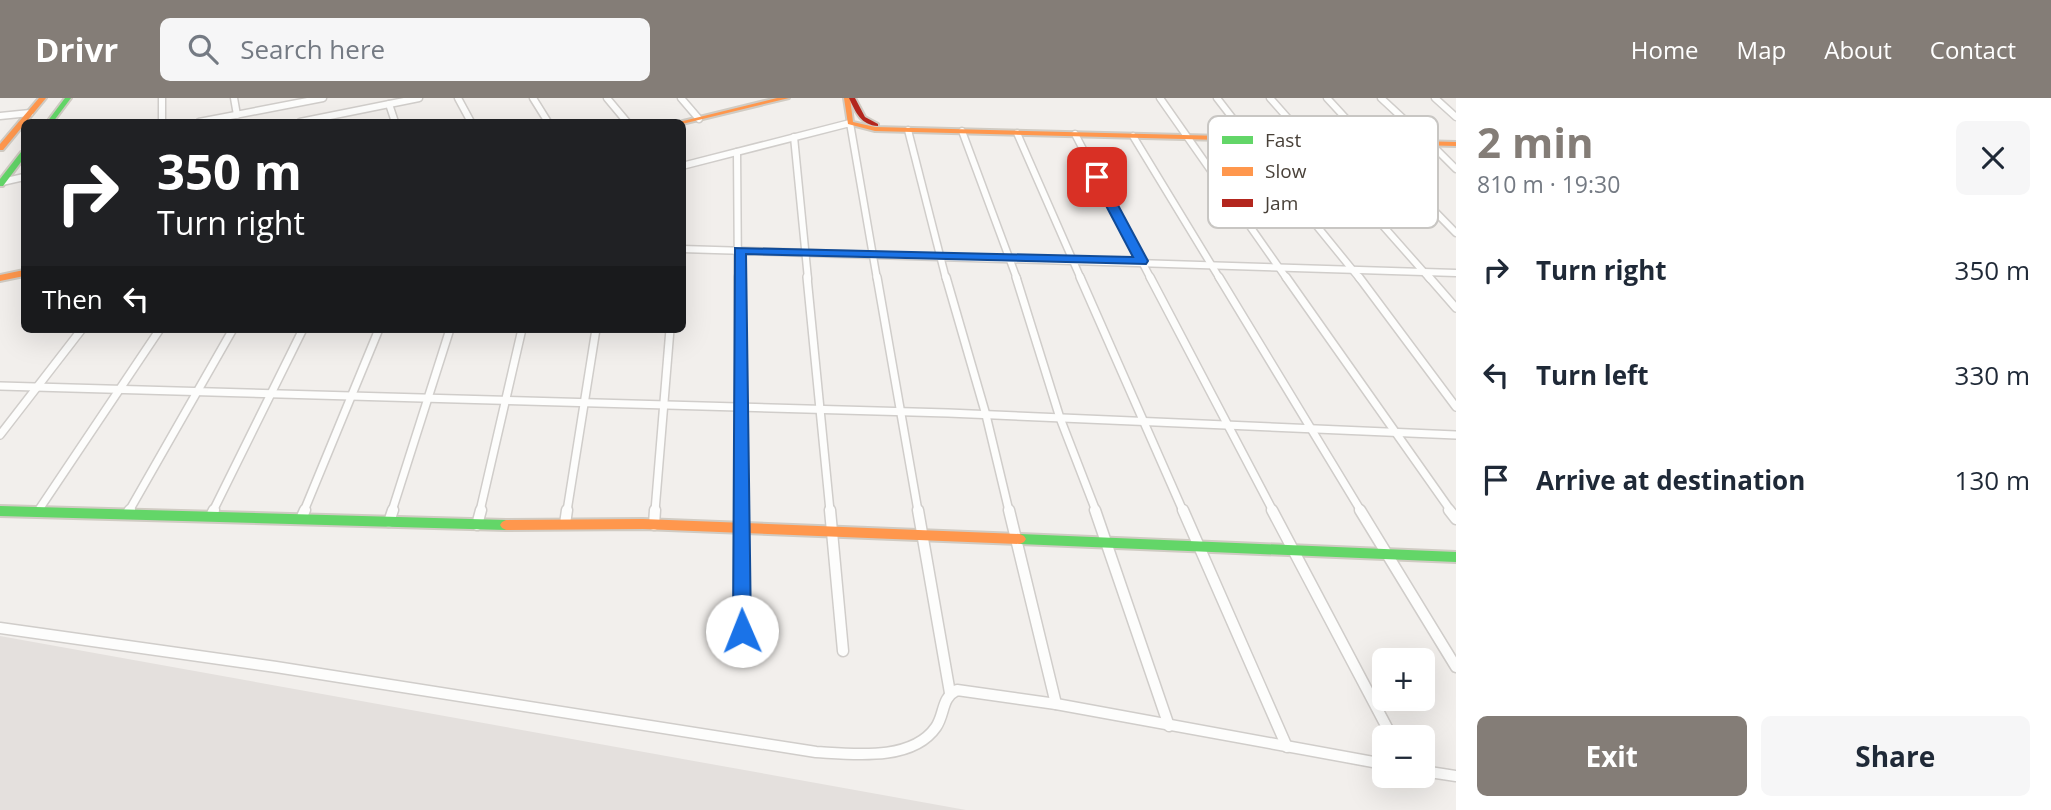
<!DOCTYPE html>
<html lang="en">
<head>
<meta charset="utf-8">
<style>
	:root { --surface:#fff; --page:#f6f6f7; --text:#1f2937; --muted:#747a83; --accent:#847d77 }
	body { margin:0; font-family:"Open Sans",sans-serif; background:var(--page); color:var(--text); height:100vh; display:flex; flex-direction:column; font-size:26px; white-space:nowrap }
	* { box-sizing:border-box; margin:0 }
	p { font-size:23px; color:var(--muted) }
	.icon { flex:none; width:38px; height:38px; fill:none; stroke:currentColor; stroke-width:2; stroke-linecap:round; stroke-linejoin:round }
	.map { position:relative; flex:1; overflow:hidden }
	.drawer { display:flex; flex-direction:column; background:var(--surface); width:595px }
	.drawer>* { flex:none }
	.guide { position:absolute; left:21px; top:21px; width:665px; height:214px; border-radius:10px; box-shadow:0 7px 28px #0002; background:#202124; color:#fff; overflow:hidden }
	.buttons { position:absolute; left:1372px; top:550px; display:grid; gap:14px }
	.buttons a { display:grid; place-items:center; width:63px; height:63px; border-radius:10px; background:var(--surface); box-shadow:0 7px 28px #0002; font-size:35px }
	.pin { position:absolute; display:grid; place-items:center; width:60px; height:60px; color:#fff; margin:-30px; border-radius:14px; box-shadow:0 4px 10px #0006 }
	.me { position:absolute; width:77px; margin:-38px; rotate:359deg; stroke-linejoin:round; filter:drop-shadow(0 0 5px #0008) }
	.turn { display:flex; align-items:center; gap:24px; height:147px; padding:0 21px; font-size:32px }
	.turn .icon { width:91px; height:91px; stroke-width:2.5 }
	.turn b { display:block; font-size:49px; line-height:60px }
	.then { display:flex; align-items:center; height:66px; padding:0 21px; background:#0003; gap:14px; font-size:26px }
	.round { display:grid; place-items:center; flex:none; width:74px; height:74px; border-radius:10px; background:var(--page) }
	.head { display:flex; align-items:center; justify-content:space-between; height:119px; padding:0 21px }
	h1 { font-size:42px; font-weight:700; line-height:52px; color:var(--accent) }
	.cta { display:flex; gap:14px; margin-top:auto; padding:14px 21px }
	.cta a { flex:1; height:80px; border-radius:10px; background:var(--accent); color:#fff; font-size:28px; font-weight:700; line-height:80px; text-align:center }
	.cta a+a { background:var(--page); color:var(--text) }
	ul { padding:0; list-style:none }
	li { display:flex; align-items:center; gap:21px; height:105px; padding:0 21px }
	li div { flex:1 }
	li b { display:block; font-size:26px }
	li em { font-style:normal }
	header { display:flex; align-items:center; gap:42px; box-sizing:border-box; height:98px; padding:0 35px; background:var(--accent); color:#fff }
	header strong { font-size:33px }
	nav { display:flex; gap:38px; margin-inline-start:auto; font-size:24px }
	.search { width:490px; height:63px; background:var(--page); display:flex; align-items:center; gap:18px; box-sizing:border-box; padding:0 24px; border-radius:10px; color:var(--muted); font-size:26px }
	main { display:flex; flex:1; min-height:0 }
	.map>svg:first-child { display:block }
	.parking { fill:#e4e0dd }
	.lines { fill:none; stroke-linecap:round; stroke-linejoin:round }
	.street-far2-casing { stroke:#d0cdca; stroke-width:9 }
	.street-far1-casing { stroke:#d0cdca; stroke-width:10 }
	.street-casing { stroke:#d0cdca; stroke-width:13 }
	.fast-casing { stroke:#d0cbc3; stroke-width:4 }
	.slow-casing { stroke:#d0cbc3; stroke-width:4 }
	.jam-casing { stroke:#d0cbc3; stroke-width:4 }
	.street-far2 { stroke:#fdfdfc; stroke-width:6 }
	.street-far1 { stroke:#fdfdfc; stroke-width:7 }
	.street { stroke:#fdfdfc; stroke-width:10 }
	.fast { fill:#63d668; fill-rule:evenodd }
	.slow { fill:#ff974d; fill-rule:evenodd }
	.jam { fill:#b3261e; fill-rule:evenodd }
	.route { fill:#1a73e8; stroke:#114b97; stroke-width:2 }
	.key { fill:#fff; stroke:#c8c6c3; stroke-width:2 }
	.key-label { font-size:19px; fill:#484038 }
</style>
</head>
<body>
<header>
<strong>Drivr</strong>
<div class="search"><svg class="icon" aria-label="search" viewBox="0 0 24 24"><circle cx="10" cy="10" r="6"/><path d="M15 15l6 6"/></svg>Search here</div>
<nav><a>Home</a><a>Map</a><a>About</a><a>Contact</a></nav>
</header>
<main>
<div class="map">
<svg width="1456" height="712" viewBox="0 0 1456 712">
	<rect width="100%" height="100%" fill="#f2efec"/>
	<polygon class="parking" points="0,538 966,712 0,712"/>
	<g class="lines">
		<defs>
			<g id="street-far2">
				<polyline points="162,0 162,24"/>
				<polyline points="234,0 237,17"/>
				<polyline points="458,0 471,24"/>
				<polyline points="533,0 548,24"/>
				<polyline points="607,0 627,24"/>
				<polyline points="681,0 699,21"/>
				<polyline points="1160,0 1287,181"/>
				<polyline points="1217,0 1244,35"/>
				<polyline points="1270,0 1430,181"/>
				<polyline points="1327,0 1362,38"/>
				<polyline points="1381,0 1423,39"/>
				<polyline points="1435,0 1456,19"/>
				<polyline points="389,6 395,24"/>
				<polyline points="0,18 30,15"/>
				<polyline points="199,24 323,0"/>
				<polyline points="300,24 419,0"/>
				<polyline points="908,32 946,181"/>
				<polyline points="962,33 1017,181"/>
				<polyline points="1017,35 1081,181"/>
				<polyline points="1075,36 1151,181"/>
				<polyline points="1133,38 1220,181"/>
				<polyline points="794,39 808,181"/>
				<polyline points="1246,41 1360,181"/>
				<polyline points="1367,44 1456,135"/>
				<polyline points="1430,45 1456,71"/>
				<polyline points="737,54 738,181"/>
				<polyline points="682,68 850,25 877,181"/>
				<polyline points="2,84 24,79"/>
				<polyline points="682,151 1456,175"/>
			</g>
			<g id="street-far1">
				<polyline points="738,179 741,413"/>
				<polyline points="807,179 830,413"/>
				<polyline points="877,179 918,413"/>
				<polyline points="946,179 986,317 1009,413"/>
				<polyline points="1016,179 1060,320 1096,413"/>
				<polyline points="1080,179 1183,413"/>
				<polyline points="1150,179 1273,413"/>
				<polyline points="1219,179 1361,413"/>
				<polyline points="1286,179 1451,413"/>
				<polyline points="1359,179 1456,309"/>
				<polyline points="1429,179 1456,210"/>
				<polyline points="0,288 948,315 1456,337"/>
				<polyline points="0,337 82,231"/>
				<polyline points="38,413 160,231"/>
				<polyline points="129,413 233,231"/>
				<polyline points="213,413 303,231"/>
				<polyline points="304,413 379,231"/>
				<polyline points="392,413 450,231"/>
				<polyline points="480,413 522,231"/>
				<polyline points="567,413 596,231"/>
				<polyline points="655,413 670,231"/>
			</g>
			<g id="street">
				<polyline points="741,412 742,533"/>
				<polyline points="830,412 843,553"/>
				<polyline points="918,412 950,595"/>
				<polyline points="1009,412 1056,606"/>
				<polyline points="1095,412 1169,628"/>
				<polyline points="1183,412 1287,649"/>
				<polyline points="1272,412 1392,639"/>
				<polyline points="1360,412 1456,569"/>
				<polyline points="1449,412 1456,421"/>
				<polyline points="128,415 130,412"/>
				<polyline points="211,418 214,412"/>
				<polyline points="301,421 305,412"/>
				<polyline points="389,424 393,412"/>
				<polyline points="565,426 567,412"/>
				<polyline points="477,427 481,412"/>
				<polyline points="654,427 655,412"/>
				<path d="M0,530L276,569L816,654C852,656 912,664 936,629C945,616 941,600 957,592L1056,606L1384,666"/>
				<polyline points="1423,673 1456,678"/>
			</g>
			<g id="fast">
				<polygon points="65,0 71,0 53,24 47,24"/>
				<polygon points="21,54 24,54 24,60 3,88 0,88 0,81"/>
				<polygon points="0,408 506,422 510,424 512,427 510,430 506,432 0,418"/>
				<polygon points="1020,436 1456,454 1456,464 1020,446 1016,444 1014,441 1016,438"/>
			</g>
			<g id="slow">
				<polygon points="39,0 46,0 3,52 0,52 0,46"/>
				<polygon points="777,0 789,0 682,26 682,24 679,24"/>
				<polygon points="844,0 850,0 853,24 875,29 1456,44 1456,48 875,33 848,26"/>
				<polygon points="24,172 24,178 0,183 0,177"/>
				<polygon points="643,421 1020,436 1024,438 1026,441 1024,444 1020,446 643,431 506,432 502,430 500,427 502,424 506,422"/>
			</g>
			<path id="jam" d="M849,0H855L865,19L878,26V28C861,27 856,15 849,0Z"/>
		</defs>
		<use href="#street-far2" class="street-far2-casing"/>
		<use href="#street-far1" class="street-far1-casing"/>
		<use href="#street" class="street-casing"/>
		<use href="#fast" class="fast-casing"/>
		<use href="#slow" class="slow-casing"/>
		<use href="#jam" class="jam-casing"/>
		<use href="#street-far2" class="street-far2"/>
		<use href="#street-far1" class="street-far1"/>
		<use href="#street" class="street"/>
		<use href="#fast" class="fast"/>
		<use href="#slow" class="slow"/>
		<use href="#jam" class="jam"/>
	</g>
	<polygon class="route" points="1093,76 1103,79 1148,163 1146,166 746,156 751,533 749,539 742,542 735,539 733,533 735,150 1133,159 1091,79"/>
	<rect x="1208" y="18" width="230" height="112" rx="10" class="key"/>
	<rect x="1222" y="38" width="31" height="8" fill="#63d668"/>
	<rect x="1222" y="69" width="31" height="9" fill="#ff974d"/>
	<rect x="1222" y="101" width="31" height="8" fill="#b3261e"/>
	<g class="key-label">
		<text x="1265" y="49">Fast</text>
		<text x="1265" y="80">Slow</text>
		<text x="1265" y="112">Jam</text>
	</g>
</svg>
<div class="buttons">
<a>+</a>
<a>−</a>
</div>
<div class="pin" style="left:1097px;top:79px;background:#d93025"><svg class="icon" aria-label="arrive" viewBox="0 0 24 24"><path d="M6 21V4h12l-3 4 3 4H6"/></svg></div>
<svg class="me" style="left:742px;top:533px" viewBox="-20 -20 40 40"><circle r="19" fill="#fff"/><path d="M0-13L10 11 0 6-10 11z" fill="#1a73e8"/></svg>
<div class="guide">
<div class="turn"><svg class="icon" aria-label="right" viewBox="0 0 24 24"><path d="M7 20v-9h11M14 6l5 5-5 5"/></svg><div><b>350 m</b>Turn right</div></div>
<div class="then">Then<svg class="icon" aria-label="left" viewBox="0 0 24 24"><path d="M17 20v-9H6M10 6l-5 5 5 5"/></svg></div>
</div>
</div>
<section class="drawer">
<div class="head"><div><h1>2 min</h1><p>810 m · 19:30</p></div><a class="round"><svg class="icon" aria-label="close" viewBox="0 0 24 24"><path d="M6 6l12 12M18 6L6 18"/></svg></a></div>
<ul>
<li><svg class="icon" aria-label="right" viewBox="0 0 24 24"><path d="M7 20v-9h11M14 6l5 5-5 5"/></svg><div><b>Turn right</b></div><em>350 m</em></li>
<li><svg class="icon" aria-label="left" viewBox="0 0 24 24"><path d="M17 20v-9H6M10 6l-5 5 5 5"/></svg><div><b>Turn left</b></div><em>330 m</em></li>
<li><svg class="icon" aria-label="arrive" viewBox="0 0 24 24"><path d="M6 21V4h12l-3 4 3 4H6"/></svg><div><b>Arrive at destination</b></div><em>130 m</em></li>
</ul>
<div class="cta"><a>Exit</a><a>Share</a></div>
</section>
</main>
</body>
</html>
